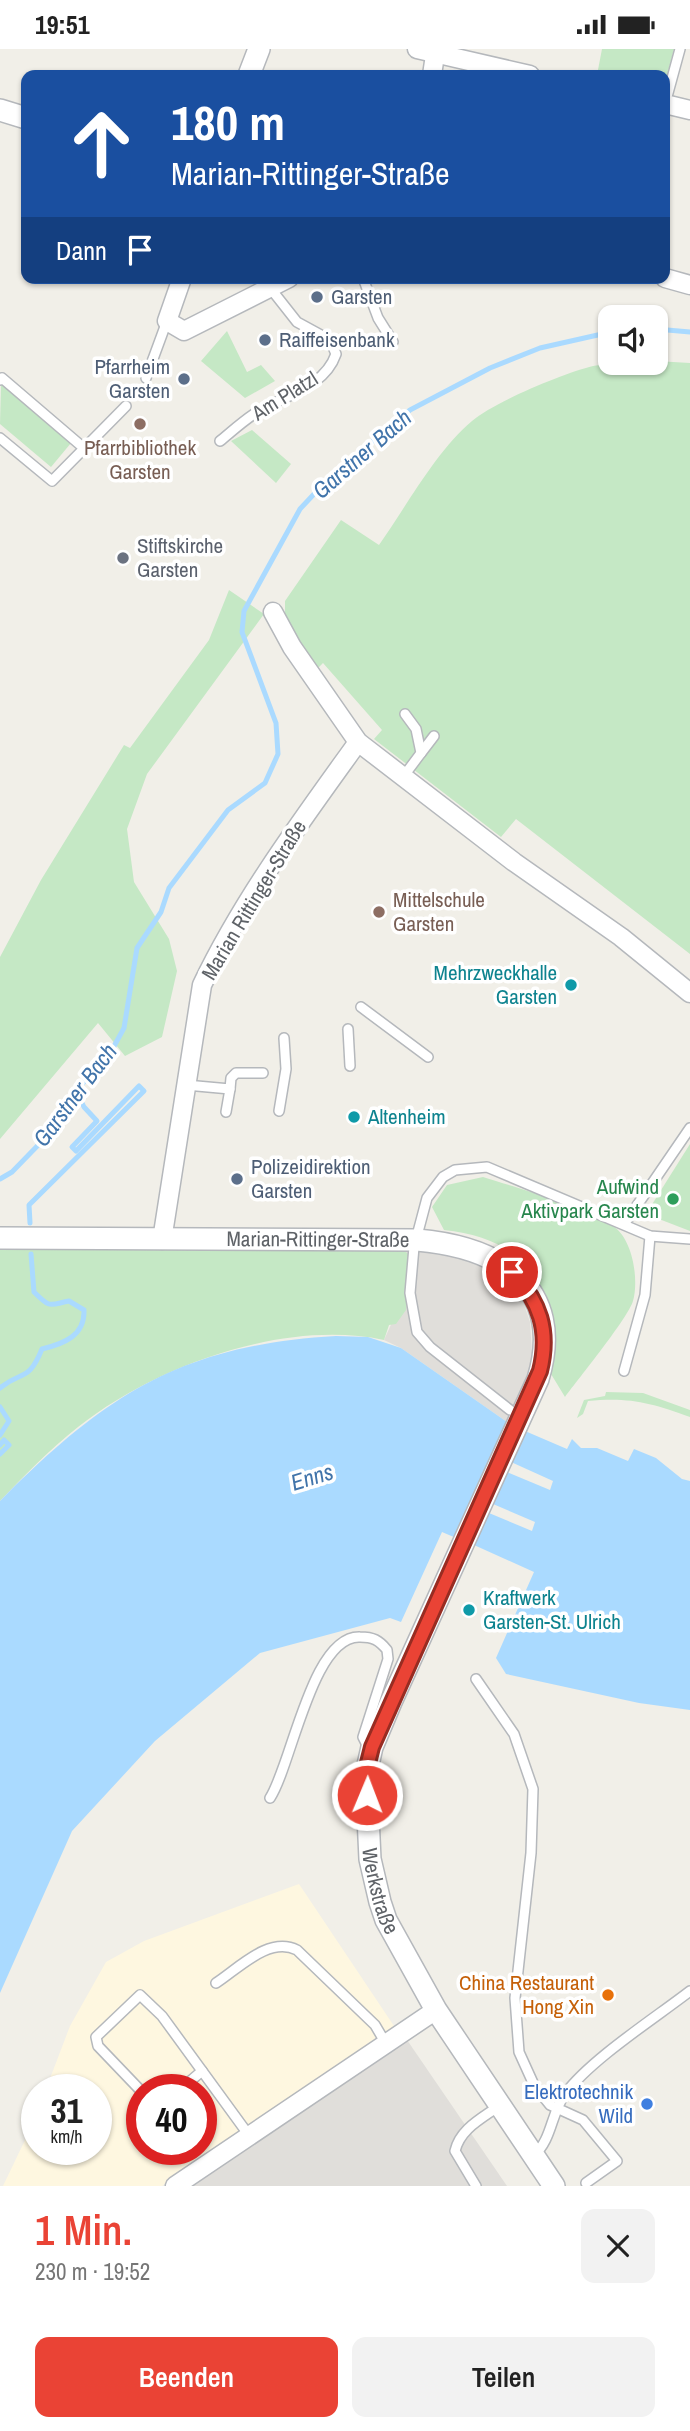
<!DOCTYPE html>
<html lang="de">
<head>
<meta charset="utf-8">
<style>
	:root { --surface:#fff; --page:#f2f2f2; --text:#222; --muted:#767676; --accent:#ea4335 }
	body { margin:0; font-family:"Archivo Narrow",sans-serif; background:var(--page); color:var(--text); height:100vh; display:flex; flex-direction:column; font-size:26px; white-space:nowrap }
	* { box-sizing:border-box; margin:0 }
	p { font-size:23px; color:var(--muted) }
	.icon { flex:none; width:38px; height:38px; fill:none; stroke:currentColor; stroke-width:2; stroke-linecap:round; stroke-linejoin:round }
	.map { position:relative; height:2137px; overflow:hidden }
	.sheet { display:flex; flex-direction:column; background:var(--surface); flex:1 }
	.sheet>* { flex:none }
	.guide { position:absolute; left:21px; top:21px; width:649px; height:214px; border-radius:14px; box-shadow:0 2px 5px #0004; background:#1a4fa0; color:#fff; overflow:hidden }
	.fabs { position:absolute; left:598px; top:256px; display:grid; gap:14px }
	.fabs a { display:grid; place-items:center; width:70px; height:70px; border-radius:14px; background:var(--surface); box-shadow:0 2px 5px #0004; font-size:35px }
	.speed { position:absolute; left:21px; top:2025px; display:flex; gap:14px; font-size:35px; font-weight:700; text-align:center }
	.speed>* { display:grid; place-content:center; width:91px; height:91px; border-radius:50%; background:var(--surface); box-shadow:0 2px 5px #0004; line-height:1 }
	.speed small { font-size:18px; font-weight:400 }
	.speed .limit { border:10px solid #d22; background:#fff; color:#111 }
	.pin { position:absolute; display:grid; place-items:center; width:60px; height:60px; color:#fff; margin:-30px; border:4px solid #fff; border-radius:50%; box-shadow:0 2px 7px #0007 }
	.me { position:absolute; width:77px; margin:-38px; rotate:1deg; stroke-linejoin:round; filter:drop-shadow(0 0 5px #0008) }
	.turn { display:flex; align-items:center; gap:24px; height:147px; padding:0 35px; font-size:32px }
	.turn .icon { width:91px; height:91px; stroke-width:2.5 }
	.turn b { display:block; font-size:49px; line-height:60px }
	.then { display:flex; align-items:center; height:66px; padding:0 35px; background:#0003; gap:14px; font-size:26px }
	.round { display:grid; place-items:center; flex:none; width:74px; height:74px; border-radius:14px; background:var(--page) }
	.headline { display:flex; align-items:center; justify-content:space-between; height:119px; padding:0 35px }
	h1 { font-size:42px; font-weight:600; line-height:52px; color:var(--accent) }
	.action { display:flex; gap:14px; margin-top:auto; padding:14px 35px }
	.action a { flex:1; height:80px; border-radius:14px; background:var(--accent); color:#fff; font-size:28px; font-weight:600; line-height:80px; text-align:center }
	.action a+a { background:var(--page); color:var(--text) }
	.status { display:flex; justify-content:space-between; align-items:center; height:49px; padding:0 35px; background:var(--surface); direction:ltr }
	.status svg { height:19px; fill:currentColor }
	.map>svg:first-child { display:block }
	.commercial { fill:#fef7e0; fill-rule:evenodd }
	.industrial { fill:#e0deda }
	.green { fill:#c5e8c5 }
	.water { fill:#aadaff }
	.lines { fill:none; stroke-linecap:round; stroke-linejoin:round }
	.stream { stroke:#aadaff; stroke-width:5 }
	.service-casing { stroke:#b5b8bc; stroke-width:12 }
	.minor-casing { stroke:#b5b8bc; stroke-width:21 }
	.tertiary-casing { stroke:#b5b8bc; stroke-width:24 }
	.service { stroke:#fff; stroke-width:9 }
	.minor { stroke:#fff; stroke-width:18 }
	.tertiary { stroke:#fff; stroke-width:21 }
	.route-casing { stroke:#982c22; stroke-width:18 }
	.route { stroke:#ea4335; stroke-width:12 }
	.service-dot { fill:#5c6f8a; stroke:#fff; stroke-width:2.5 }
	.education-dot { fill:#8d6e63; stroke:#fff; stroke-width:2.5 }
	.worship-dot { fill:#6b7280; stroke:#fff; stroke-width:2.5 }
	.culture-dot { fill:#0f9aa8; stroke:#fff; stroke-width:2.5 }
	.leisure-dot { fill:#2e9e5b; stroke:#fff; stroke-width:2.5 }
	.food-dot { fill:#e8710a; stroke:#fff; stroke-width:2.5 }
	.shop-dot { fill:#3f7fe0; stroke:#fff; stroke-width:2.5 }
	.labels { text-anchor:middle; stroke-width:7; stroke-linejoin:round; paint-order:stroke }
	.service-label { font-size:21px; fill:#4e5e75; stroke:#fff; text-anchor:start }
	.street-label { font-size:21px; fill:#5f6368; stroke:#fff }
	.education-label { font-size:21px; fill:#785e54; stroke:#fff }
	.worship-label { font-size:21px; fill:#5b616d; stroke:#fff; text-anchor:start }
	.culture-label { font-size:21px; fill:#0d838f; stroke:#fff; text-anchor:start }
	.leisure-label { font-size:21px; fill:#27864d; stroke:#fff; text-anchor:end }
	.food-label { font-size:21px; fill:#c56008; stroke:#fff; text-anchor:end }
	.shop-label { font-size:21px; fill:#366cbe; stroke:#fff; text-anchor:end }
	.water-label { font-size:23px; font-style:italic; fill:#4174aa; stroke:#fff }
</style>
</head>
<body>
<div class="status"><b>19:51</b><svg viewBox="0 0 49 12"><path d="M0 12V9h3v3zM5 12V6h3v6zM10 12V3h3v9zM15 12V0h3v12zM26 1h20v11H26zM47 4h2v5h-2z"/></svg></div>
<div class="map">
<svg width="690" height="2137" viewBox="0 0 690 2137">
	<rect width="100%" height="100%" fill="#f1efe8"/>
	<path class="commercial" d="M299,1835L394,1977L162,2137H3L37,2066V2100H96V2040H46L70,1977L106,1913L144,1892ZM142,2040H201V2100H142Z"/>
	<g class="industrial">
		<polygon points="401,1200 461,1205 510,1230 522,1249 530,1273 532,1304 529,1321 507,1373 401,1299 384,1291 405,1245 411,1215"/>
		<polygon points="405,1988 507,2137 183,2137"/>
	</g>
	<g class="green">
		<polygon points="602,0 674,0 665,34 665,26 597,26"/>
		<polygon points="227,282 247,323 261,316 275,332 245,349 201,312"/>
		<path d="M656,312L690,314V905L516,770L501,788L374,690L382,681L323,614L316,621L285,573V552L341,471L379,496C406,458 436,402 472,372C494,353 564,324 593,317C614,313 638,317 656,312Z"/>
		<polygon points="1,335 71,394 51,418 0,375"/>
		<polygon points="252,381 291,415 276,434 231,392"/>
		<polygon points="229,541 264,565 147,725 127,780 134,833 169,890 177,922 162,988 125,1007 98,974 0,1090 0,908 41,831 124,696 130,699 209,591"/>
		<polygon points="690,1095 690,1182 646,1165"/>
		<path d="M483,1128C521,1140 580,1156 613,1177C633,1190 639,1231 633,1252C628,1269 579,1329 565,1348L551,1325C562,1243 530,1190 444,1181L432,1158L447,1136Z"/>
		<path d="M0,1197L170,1201L401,1200L410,1206L406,1261L396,1275L389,1276L384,1291C285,1270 156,1316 78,1378C50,1400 25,1426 0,1452Z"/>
		<path d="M606,1343L643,1344L690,1361V1368C651,1354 630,1348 588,1352L583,1365L577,1369L584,1351L605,1347Z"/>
	</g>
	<g class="water">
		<path d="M336,1287L368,1288L401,1299L507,1373L456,1489L442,1483L401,1573L390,1569L260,1604L155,1692L72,1782L0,1944V1452C106,1345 182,1296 336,1287Z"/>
		<polygon points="525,1382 567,1400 572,1390 581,1399 597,1399 628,1412 634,1400 656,1409 682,1430 690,1432 690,1661 639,1654 506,1625 496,1609 534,1523 474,1496 489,1464 532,1482 535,1473 493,1455 507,1423 550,1441 553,1432 511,1413"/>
	</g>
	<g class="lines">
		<g class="stream">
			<polyline points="656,280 690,283"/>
			<polyline points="0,1130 12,1123 47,1087 76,1042 113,999 124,979 137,899 161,863 169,839 228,761 265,734 278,705 276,674 242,583 244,562 300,460 329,429 410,361 490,319 540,299 611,283"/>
			<polyline points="30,1174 29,1156 144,1042 139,1037 76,1102 72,1098 97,1072 84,1058 76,1042"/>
			<path d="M0,1339C22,1321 28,1334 42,1300C63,1295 85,1287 84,1261L69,1252C49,1256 51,1260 34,1243L31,1205"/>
			<polyline points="0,1358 9,1372 0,1386"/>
			<polyline points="0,1396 4,1391 9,1396 0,1405"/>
		</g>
		<defs>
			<g id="service">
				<polyline points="665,55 680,0"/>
				<polyline points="363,229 378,269 393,293"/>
				<polyline points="146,329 167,272"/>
				<polyline points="0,331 2,329 85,400"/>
				<polyline points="0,389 52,432 126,357"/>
				<path d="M220,392C231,383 242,373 254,365C281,347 324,340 336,305L330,291L297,273L271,240"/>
				<polyline points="421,704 434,687"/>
				<polyline points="403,728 421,704 416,680 405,665"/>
				<polyline points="361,958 428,1008"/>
				<polyline points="348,980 350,1017"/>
				<polyline points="186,1036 230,1040 231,1029 236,1024 263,1024"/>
				<polyline points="279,1062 286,1020 284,989"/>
				<polyline points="226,1063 230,1040"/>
				<polyline points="625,1174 690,1079"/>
				<polyline points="624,1322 645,1246 650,1187"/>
				<polyline points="510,1361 430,1298 417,1283 410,1244 414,1198 427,1149 443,1128 455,1121 487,1118 650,1187 690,1190"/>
				<polyline points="476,1630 514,1685 533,1740 531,1804 515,1949 519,2003 534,2036 550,2056 583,2071 617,2112 586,2134"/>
				<path d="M270,1749C292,1715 312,1586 360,1588C373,1588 379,1591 387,1601L388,1610L363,1688L367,1696L372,1698"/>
				<path d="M216,1934C239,1919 269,1887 297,1901L375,1976L385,1993"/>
				<polyline points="181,2040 202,2022"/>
				<polyline points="142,2043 98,1997 96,1988 140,1946 162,1967 248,2085"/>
				<path d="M534,2106C552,2091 551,2064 565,2045C590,2011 655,1969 690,1942"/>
				<path d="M476,2137L455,2102C460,2080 481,2070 499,2057"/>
			</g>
			<g id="minor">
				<polyline points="417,0 530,26"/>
				<polyline points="432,26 435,6"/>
				<polyline points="665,55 690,61"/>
				<polyline points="182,229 167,272 184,282 289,229"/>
				<polyline points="665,229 690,236"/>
				<polyline points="273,563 292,598 358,693 514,813 621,888 690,944"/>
				<path d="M162,1191L202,936C243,850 302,771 358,693"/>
				<polyline points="175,2137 436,1961"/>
			</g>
			<g id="tertiary">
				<polyline points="249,26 259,0"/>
				<polyline points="0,61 26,69"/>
				<path id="s1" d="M0,1189L417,1191C498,1198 566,1237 538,1330L391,1653L372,1698L366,1725L370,1810L380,1853L386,1871L436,1961L554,2137"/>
			</g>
		</defs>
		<use href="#service" class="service-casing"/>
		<use href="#minor" class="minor-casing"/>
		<use href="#tertiary" class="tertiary-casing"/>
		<use href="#service" class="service"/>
		<use href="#minor" class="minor"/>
		<use href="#tertiary" class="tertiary"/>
	</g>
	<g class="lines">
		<defs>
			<path id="route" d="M367,1746V1718L372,1698L540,1322C550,1282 540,1252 512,1223"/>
		</defs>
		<use href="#route" class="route-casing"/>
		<use href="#route" class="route"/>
	</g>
	<g class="service-dot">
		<circle cx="317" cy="248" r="7"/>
		<circle cx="265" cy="291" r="7"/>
		<circle cx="184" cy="330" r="7"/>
		<circle cx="237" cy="1130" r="7"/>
	</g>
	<g class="education-dot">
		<circle cx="140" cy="375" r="7"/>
		<circle cx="379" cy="863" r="7"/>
	</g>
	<circle class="worship-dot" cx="123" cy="509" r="7"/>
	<g class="culture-dot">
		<circle cx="571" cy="936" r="7"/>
		<circle cx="354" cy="1068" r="7"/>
		<circle cx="469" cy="1561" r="7"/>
	</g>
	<circle class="leisure-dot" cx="673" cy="1150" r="7"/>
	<circle class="food-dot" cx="608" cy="1946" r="7"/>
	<circle class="shop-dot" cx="647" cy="2055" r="7"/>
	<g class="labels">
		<g class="service-label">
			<text x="331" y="255">Garsten</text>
			<text x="279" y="298">Raiffeisenbank</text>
			<text x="170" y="325" text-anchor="end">Pfarrheim<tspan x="170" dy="24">Garsten</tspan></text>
			<text x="251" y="1125">Polizeidirektion<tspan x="251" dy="24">Garsten</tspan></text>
		</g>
		<g class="street-label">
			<text transform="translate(285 347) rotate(-32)" y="7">Am Platzl</text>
			<text transform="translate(254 851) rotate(-59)" y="7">Marian Rittinger-Straße</text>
			<text dy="7" stroke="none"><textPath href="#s1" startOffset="318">Marian-Rittinger-Straße</textPath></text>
			<text dy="7" stroke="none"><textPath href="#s1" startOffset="1186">Werkstraße</textPath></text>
		</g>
		<g class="education-label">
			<text x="140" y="406">Pfarrbibliothek<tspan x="140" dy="24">Garsten</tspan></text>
			<text x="393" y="858" text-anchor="start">Mittelschule<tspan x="393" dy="24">Garsten</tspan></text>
		</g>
		<g class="worship-label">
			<text x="137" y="504">Stiftskirche<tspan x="137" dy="24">Garsten</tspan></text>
		</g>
		<g class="culture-label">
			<text x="557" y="931" text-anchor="end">Mehrzweckhalle<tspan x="557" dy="24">Garsten</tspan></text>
			<text x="368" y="1075">Altenheim</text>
			<text x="483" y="1556">Kraftwerk<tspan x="483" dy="24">Garsten-St. Ulrich</tspan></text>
		</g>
		<g class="leisure-label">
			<text x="659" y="1145">Aufwind<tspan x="659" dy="24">Aktivpark Garsten</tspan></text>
		</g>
		<g class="food-label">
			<text x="594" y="1941">China Restaurant<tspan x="594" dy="24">Hong Xin</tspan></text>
		</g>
		<g class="shop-label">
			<text x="633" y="2050">Elektrotechnik<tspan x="633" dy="24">Wild</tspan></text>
		</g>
		<g class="water-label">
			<text transform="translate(362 405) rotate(-41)" y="8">Garstner Bach</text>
			<text transform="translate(75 1046) rotate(-53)" y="8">Garstner Bach</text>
			<text transform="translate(312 1428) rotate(-17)" y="8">Enns</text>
		</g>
	</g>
</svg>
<div class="fabs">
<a><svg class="icon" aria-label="sound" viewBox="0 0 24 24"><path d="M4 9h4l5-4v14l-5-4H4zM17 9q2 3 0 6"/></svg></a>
</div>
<div class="speed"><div>31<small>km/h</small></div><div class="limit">40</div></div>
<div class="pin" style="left:512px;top:1223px;background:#d93025"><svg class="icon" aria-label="arrive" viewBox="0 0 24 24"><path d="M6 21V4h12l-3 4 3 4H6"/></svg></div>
<svg class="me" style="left:367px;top:1746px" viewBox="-20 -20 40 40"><circle r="17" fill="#ea4335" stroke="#fff" stroke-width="3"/><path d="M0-11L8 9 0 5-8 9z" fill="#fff"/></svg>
<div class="guide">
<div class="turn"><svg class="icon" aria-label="ahead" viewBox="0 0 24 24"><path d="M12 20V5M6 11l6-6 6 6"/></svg><div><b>180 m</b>Marian-Rittinger-Straße</div></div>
<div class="then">Dann<svg class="icon" aria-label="arrive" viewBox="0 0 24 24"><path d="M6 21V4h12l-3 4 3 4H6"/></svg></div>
</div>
</div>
<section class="sheet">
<div class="headline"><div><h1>1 Min.</h1><p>230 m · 19:52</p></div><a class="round"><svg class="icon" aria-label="close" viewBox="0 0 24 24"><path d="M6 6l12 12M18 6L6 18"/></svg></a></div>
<div class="action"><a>Beenden</a><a>Teilen</a></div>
</section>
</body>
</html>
